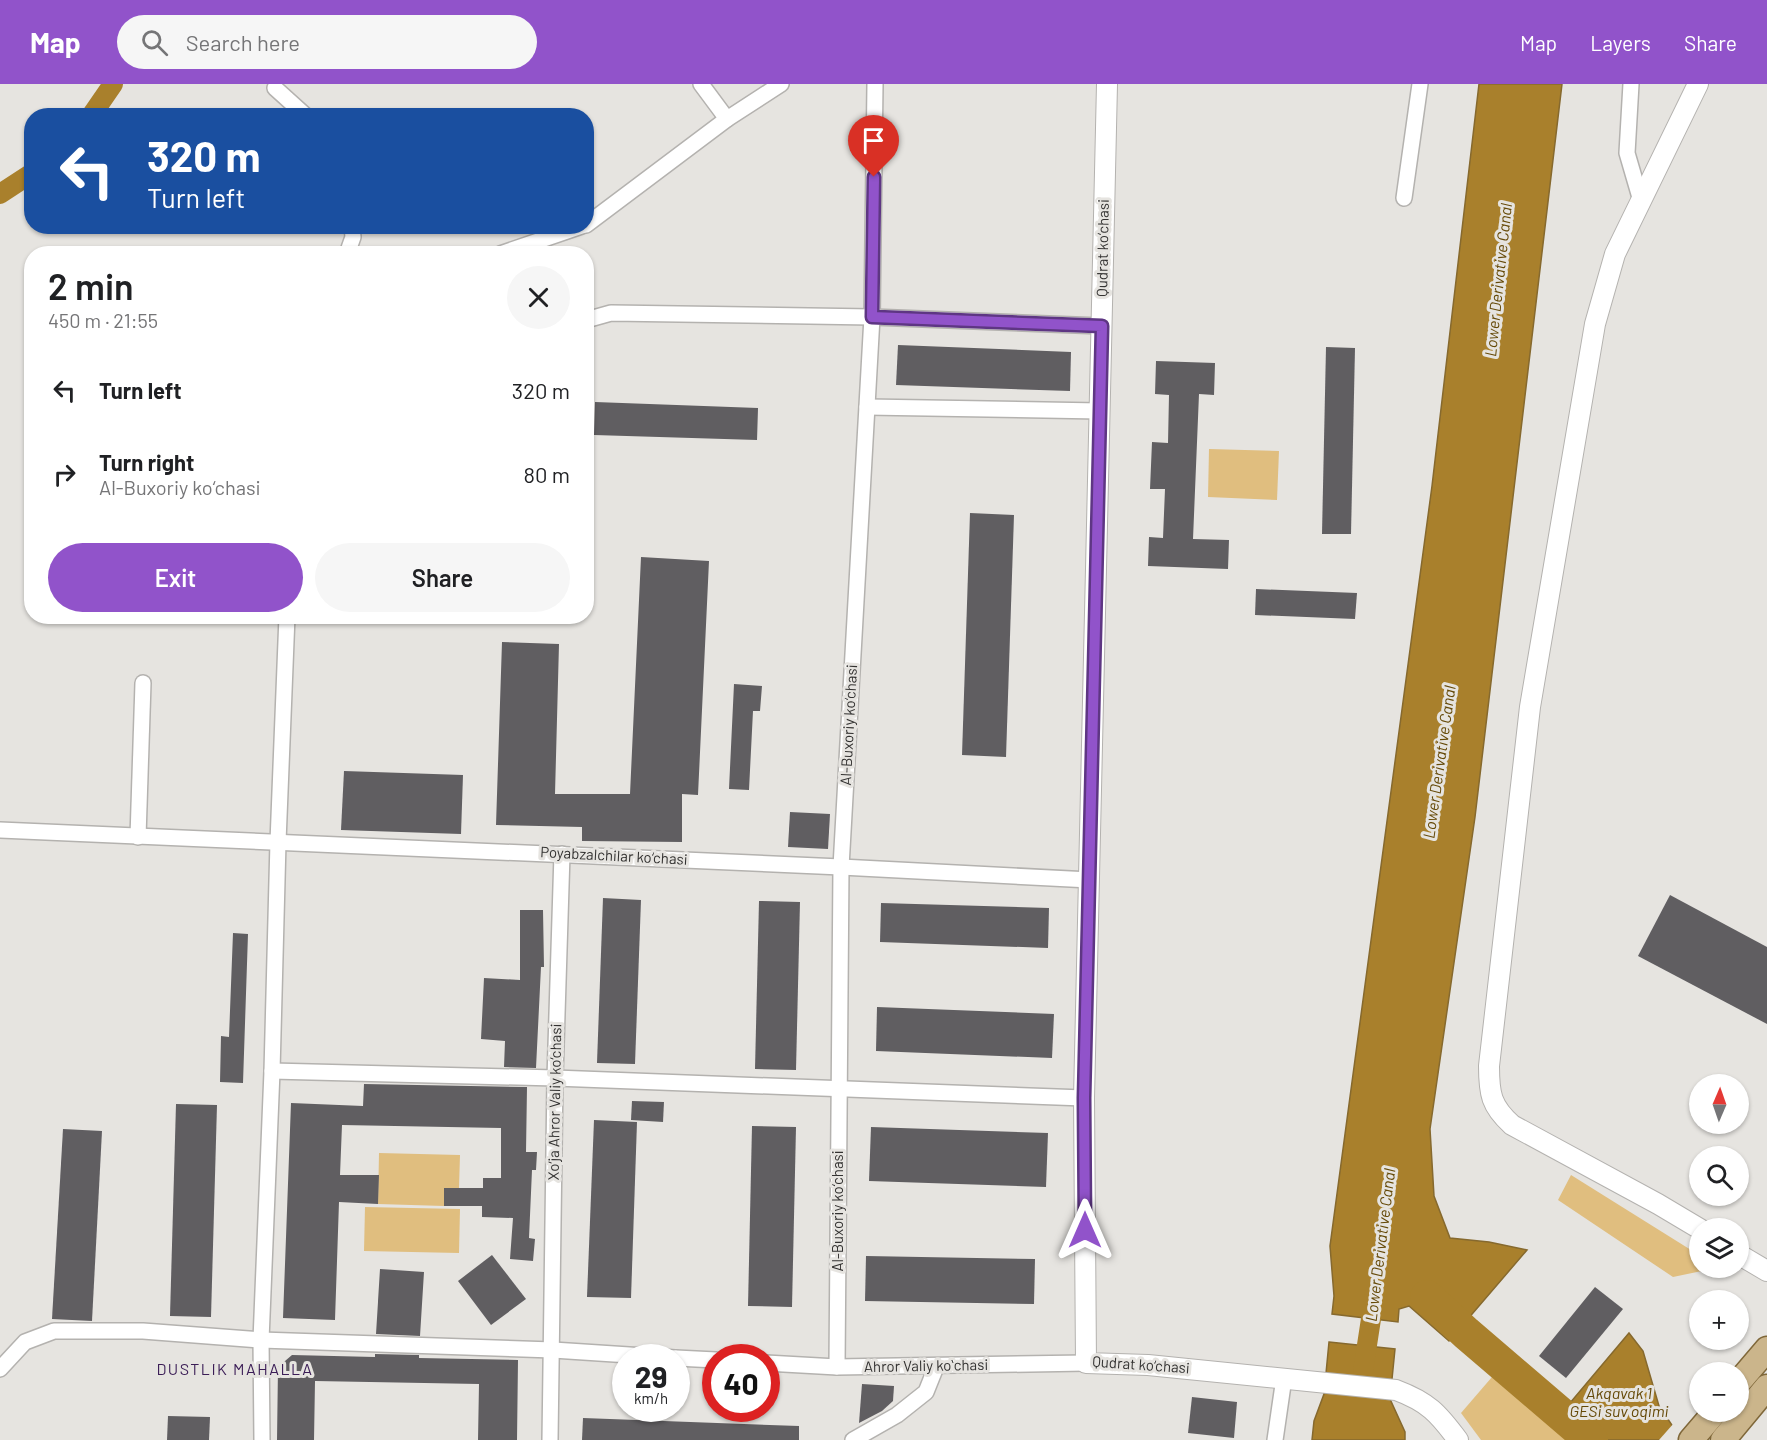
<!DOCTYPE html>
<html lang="en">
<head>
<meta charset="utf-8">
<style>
	:root { --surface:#fff; --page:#f6f6f6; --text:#202124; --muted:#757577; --accent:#9153ca }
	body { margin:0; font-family:Barlow,sans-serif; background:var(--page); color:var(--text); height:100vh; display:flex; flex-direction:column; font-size:22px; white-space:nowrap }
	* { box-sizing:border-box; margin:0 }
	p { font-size:20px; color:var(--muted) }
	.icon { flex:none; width:33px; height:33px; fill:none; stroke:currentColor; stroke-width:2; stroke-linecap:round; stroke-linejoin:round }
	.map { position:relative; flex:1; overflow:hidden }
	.sheet { position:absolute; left:24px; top:162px; width:570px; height:378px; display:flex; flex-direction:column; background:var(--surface); border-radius:24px; box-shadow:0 2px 4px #0004 }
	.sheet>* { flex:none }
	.banner { position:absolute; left:24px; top:24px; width:570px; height:126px; border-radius:24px; box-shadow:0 2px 4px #0004; background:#1a4fa0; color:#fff; overflow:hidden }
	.needle { width:39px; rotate:2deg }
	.controls { position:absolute; left:1689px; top:990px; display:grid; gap:12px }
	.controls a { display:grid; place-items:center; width:60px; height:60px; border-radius:50%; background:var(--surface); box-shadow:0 2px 4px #0004; font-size:30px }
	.speed { position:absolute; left:612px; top:1260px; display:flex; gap:12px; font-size:30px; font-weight:700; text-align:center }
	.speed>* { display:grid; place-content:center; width:78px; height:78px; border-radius:50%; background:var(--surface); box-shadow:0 2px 4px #0004; line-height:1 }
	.speed small { font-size:15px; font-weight:400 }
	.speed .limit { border:9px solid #d22; background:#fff; color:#111 }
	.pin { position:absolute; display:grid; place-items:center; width:51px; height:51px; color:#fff; margin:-62px -26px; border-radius:50% 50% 50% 0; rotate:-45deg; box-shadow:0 0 6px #0007 }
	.pin .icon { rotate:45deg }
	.me { position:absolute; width:66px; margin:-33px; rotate:0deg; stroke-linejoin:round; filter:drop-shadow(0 0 4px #0008) }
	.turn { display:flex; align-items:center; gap:21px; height:126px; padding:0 24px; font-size:27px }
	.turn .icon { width:78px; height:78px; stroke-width:2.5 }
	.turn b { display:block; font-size:42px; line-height:51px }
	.round { display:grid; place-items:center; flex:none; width:63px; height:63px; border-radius:32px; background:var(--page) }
	.headline { display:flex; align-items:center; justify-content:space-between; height:102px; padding:0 24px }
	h1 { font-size:36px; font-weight:600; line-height:45px }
	.primary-button { display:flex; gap:12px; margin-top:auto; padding:12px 24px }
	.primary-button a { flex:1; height:69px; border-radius:36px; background:var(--accent); color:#fff; font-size:24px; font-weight:600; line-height:69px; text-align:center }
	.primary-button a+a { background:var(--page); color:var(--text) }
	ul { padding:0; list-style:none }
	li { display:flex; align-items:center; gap:18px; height:84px; padding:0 24px }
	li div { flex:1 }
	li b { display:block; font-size:22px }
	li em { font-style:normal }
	header { display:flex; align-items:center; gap:36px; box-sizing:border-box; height:84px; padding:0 30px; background:var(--accent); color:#fff }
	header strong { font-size:28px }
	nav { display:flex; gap:33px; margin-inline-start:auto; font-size:21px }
	.search { width:420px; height:54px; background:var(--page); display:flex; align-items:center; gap:15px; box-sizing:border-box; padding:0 21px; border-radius:33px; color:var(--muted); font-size:22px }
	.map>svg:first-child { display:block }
	.green { fill:#e0be7f }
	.water { fill:#a9802c; stroke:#86692e; stroke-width:1.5 }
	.pier { fill:#e6e4e0 }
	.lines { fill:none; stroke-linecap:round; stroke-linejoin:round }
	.canal { stroke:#a9802c; stroke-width:20 }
	.river { stroke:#a9802c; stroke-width:34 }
	.building { fill:#605e61 }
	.minor-casing { stroke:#b4b2af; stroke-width:18 }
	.tertiary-casing { stroke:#b4b2af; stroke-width:22 }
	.primary-casing { stroke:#7f6739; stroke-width:27 }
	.minor { stroke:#fff; stroke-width:15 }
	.tertiary { stroke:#fff; stroke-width:20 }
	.primary { stroke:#cbb58b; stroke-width:24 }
	.route-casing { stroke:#5e3683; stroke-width:15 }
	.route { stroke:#9153ca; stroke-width:10 }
	.labels { text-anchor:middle; stroke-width:6; stroke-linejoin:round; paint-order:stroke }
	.street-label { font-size:15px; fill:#333231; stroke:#e6e4e0 }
	.water-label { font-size:16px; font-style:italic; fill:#654907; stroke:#e6e4e0 }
	.neighbourhood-label { font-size:16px; letter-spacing:1.5px; fill:#3b1d56; stroke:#e6e4e0 }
</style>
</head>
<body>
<header>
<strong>Map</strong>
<div class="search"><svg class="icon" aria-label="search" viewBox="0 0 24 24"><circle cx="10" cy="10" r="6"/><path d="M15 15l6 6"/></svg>Search here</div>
<nav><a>Map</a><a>Layers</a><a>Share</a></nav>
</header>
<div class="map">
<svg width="1767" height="1356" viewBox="0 0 1767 1356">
	<rect width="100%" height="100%" fill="#e6e4e0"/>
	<g class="green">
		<polygon points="1209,365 1279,367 1277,416 1208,413"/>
		<polygon points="379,1069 460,1071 459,1104 444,1104 444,1122 378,1120"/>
		<polygon points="1571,1091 1699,1171 1700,1184 1716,1184 1673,1193 1558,1116"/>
		<polygon points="365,1123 460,1125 459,1169 364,1167"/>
		<polygon points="1492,1293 1568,1356 1481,1356 1461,1329"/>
	</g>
	<g class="water">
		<polygon points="1479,0 1562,0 1475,733 1430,1045 1434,1112 1450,1154 1489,1158 1527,1166 1449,1257 1409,1222 1399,1225 1398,1238 1332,1230 1334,1212 1330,1162 1432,402"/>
		<polygon points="1629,1249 1643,1267 1659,1322 1682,1356 1568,1356 1475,1276 1492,1256 1570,1319"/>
		<polygon points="1329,1258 1395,1265 1390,1315 1405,1348 1405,1356 1312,1356 1314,1337 1324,1310"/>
	</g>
	<polygon class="pier" points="1674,1339 1685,1356 1659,1356"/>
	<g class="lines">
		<g class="canal">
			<polyline points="91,32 113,0"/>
			<polyline points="0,110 32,89"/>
			<polyline points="1363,1287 1375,1209"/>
		</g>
		<polyline class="river" points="1427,1213 1466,1249 1591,1356"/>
	</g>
	<g class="building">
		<polygon points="898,261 1071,268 1070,307 896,301"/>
		<polygon points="1326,263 1355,264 1351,450 1322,450"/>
		<polygon points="1156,277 1215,279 1214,311 1199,310 1193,455 1229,456 1228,485 1148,482 1149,453 1163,454 1165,405 1150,405 1152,358 1168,359 1169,311 1155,310"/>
		<polygon points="595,318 758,324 757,356 594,351"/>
		<polygon points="970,429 1014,431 1006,673 962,671"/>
		<polygon points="641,473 709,477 698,711 682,710 682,758 582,757 582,743 496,741 502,558 559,560 555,710 630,710"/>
		<polygon points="1256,505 1357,509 1355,535 1255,531"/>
		<polygon points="734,600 762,602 760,627 753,627 749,706 729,705"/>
		<polygon points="344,687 463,691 461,750 341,746"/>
		<polygon points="790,728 830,730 828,765 788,763"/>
		<polygon points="1670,811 1767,863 1767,940 1638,872"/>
		<polygon points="603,814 641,816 635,980 597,979"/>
		<polygon points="759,817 800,818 796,986 755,985"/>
		<polygon points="881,819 1049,824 1048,864 880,858"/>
		<polygon points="520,826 543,826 544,883 541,883 536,984 504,983 505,957 481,955 484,894 520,896"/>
		<polygon points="233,849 248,850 243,999 220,998 221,952 229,953"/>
		<polygon points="877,923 1054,930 1052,974 876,967"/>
		<polygon points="364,1000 527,1003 526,1068 537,1068 536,1086 532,1086 529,1154 535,1155 533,1177 510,1175 513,1134 482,1133 482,1122 444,1122 444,1104 483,1104 483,1094 501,1094 501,1044 342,1041 340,1091 379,1091 378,1120 339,1118 335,1236 283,1234 291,1019 363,1022"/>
		<polygon points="632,1017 664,1018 663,1038 631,1036"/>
		<polygon points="176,1020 217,1021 211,1233 170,1232"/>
		<polygon points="594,1036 637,1038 631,1214 587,1213"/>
		<polygon points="752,1042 796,1043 792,1223 748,1222"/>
		<polygon points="871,1043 1048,1049 1046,1103 869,1097"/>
		<polygon points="63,1045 102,1047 92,1237 52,1235"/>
		<polygon points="492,1171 526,1215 491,1241 458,1197"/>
		<polygon points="866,1172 1035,1175 1034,1220 865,1217"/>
		<polygon points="380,1185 424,1188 420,1252 376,1250"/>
		<polygon points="1595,1203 1623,1225 1566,1294 1539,1272"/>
		<polygon points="375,1270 419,1271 419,1274 518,1276 517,1356 478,1356 479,1300 315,1297 314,1356 277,1356 278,1283 292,1271 375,1273"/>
		<polygon points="862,1300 894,1302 893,1317 882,1327 859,1339"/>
		<polygon points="1192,1313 1237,1318 1234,1354 1188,1349"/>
		<polygon points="168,1332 210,1333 209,1356 167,1356"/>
		<polygon points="583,1334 799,1342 799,1356 582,1356"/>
	</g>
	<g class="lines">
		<defs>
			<g id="minor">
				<polyline points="701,0 727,35"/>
				<polyline points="1631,0 1627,69 1641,117"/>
				<polyline points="275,4 306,32"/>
				<polyline points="1404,114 1420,0"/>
				<polyline points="586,141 727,35 781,0"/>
				<polyline points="347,170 353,153 352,142"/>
				<polyline points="500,170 582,142"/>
				<polyline points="586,236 611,229 872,233 1102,242"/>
				<polyline points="867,323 1100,327"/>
				<polyline points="0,746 841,783 1090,796"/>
				<polyline points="138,753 143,599"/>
				<polyline points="272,987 555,994 1084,1014"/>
				<polyline points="676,1274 716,1276"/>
				<polyline points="766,1279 837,1283 1086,1279"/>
				<polyline points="837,1283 841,783 872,233 875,0"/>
				<polyline points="0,1285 25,1258 54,1247 143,1247 261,1256 553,1266 675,1274"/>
				<polyline points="262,1356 261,1256 272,987 278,758 287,532"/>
				<polyline points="550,1356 555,994 562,770"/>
				<polyline points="853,1356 897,1331 926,1308 936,1283"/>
				<polyline points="1275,1356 1284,1294"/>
			</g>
			<g id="tertiary">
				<path d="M1107,0L1084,1014L1086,1279L1148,1281L1396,1306C1428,1318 1438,1329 1458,1356"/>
				<path d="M1698,0L1615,170L1595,240L1530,623L1489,982C1489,1010 1491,1022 1512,1041L1658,1120L1700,1145"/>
				<polyline points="1738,1170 1767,1187"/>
			</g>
			<g id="primary">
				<polyline points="1738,1299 1767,1265"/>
				<polyline points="1691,1356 1715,1328"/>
				<polyline points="1723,1356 1767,1303"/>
			</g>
		</defs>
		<use href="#minor" class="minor-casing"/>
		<use href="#tertiary" class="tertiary-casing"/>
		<use href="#primary" class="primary-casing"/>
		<use href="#minor" class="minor"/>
		<use href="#tertiary" class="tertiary"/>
		<use href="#primary" class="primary"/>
	</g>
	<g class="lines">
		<defs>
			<polyline id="route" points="874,93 872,233 1102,242 1084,1014 1085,1146"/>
		</defs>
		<use href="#route" class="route-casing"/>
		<use href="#route" class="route"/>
	</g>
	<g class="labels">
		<g class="street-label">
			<text transform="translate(1103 164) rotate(-89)" y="5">Qudrat ko‘chasi</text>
			<text transform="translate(849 641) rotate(-87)" y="5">Al-Buxoriy ko‘chasi</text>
			<text transform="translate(614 772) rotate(3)" y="5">Poyabzalchilar ko‘chasi</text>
			<text transform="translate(555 1018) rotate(-89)" y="5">Xo‘ja Ahror Valiy ko‘chasi</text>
			<text transform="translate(838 1127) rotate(-90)" y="5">Al-Buxoriy ko‘chasi</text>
			<text transform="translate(1141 1281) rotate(4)" y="5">Qudrat ko‘chasi</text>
			<text transform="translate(926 1282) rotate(-1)" y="5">Ahror Valiy koʻchasi</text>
		</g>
		<g class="water-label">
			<text transform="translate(1498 196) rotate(-84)" y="6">Lower Derivative Canal</text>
			<text transform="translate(1439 678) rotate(-82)" y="6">Lower Derivative Canal</text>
			<text transform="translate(1380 1161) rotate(-83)" y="6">Lower Derivative Canal</text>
			<text x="1619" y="1315">Akqavak 1<tspan x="1619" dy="18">GESi suv oqimi</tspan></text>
		</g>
		<g class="neighbourhood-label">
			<text x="235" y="1291">DUSTLIK MAHALLA</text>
		</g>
	</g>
</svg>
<div class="controls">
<a><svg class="needle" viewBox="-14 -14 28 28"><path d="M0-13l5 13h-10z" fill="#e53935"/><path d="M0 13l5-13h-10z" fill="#757577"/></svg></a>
<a><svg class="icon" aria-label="search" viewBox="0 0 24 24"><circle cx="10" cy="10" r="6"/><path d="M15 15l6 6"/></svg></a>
<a><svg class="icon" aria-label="layers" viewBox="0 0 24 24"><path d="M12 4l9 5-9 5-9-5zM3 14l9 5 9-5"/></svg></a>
<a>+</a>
<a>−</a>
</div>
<div class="speed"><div>29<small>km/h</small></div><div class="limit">40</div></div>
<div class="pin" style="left:874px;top:93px;background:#d93025"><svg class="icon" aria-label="arrive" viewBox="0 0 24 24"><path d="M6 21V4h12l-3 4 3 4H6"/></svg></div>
<svg class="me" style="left:1085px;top:1146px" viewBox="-20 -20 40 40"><path d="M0-17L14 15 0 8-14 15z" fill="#9153ca" stroke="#fff" stroke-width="4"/></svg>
<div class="banner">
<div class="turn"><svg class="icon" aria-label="left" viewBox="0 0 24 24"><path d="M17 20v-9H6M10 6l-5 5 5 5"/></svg><div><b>320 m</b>Turn left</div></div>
</div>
<section class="sheet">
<div class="headline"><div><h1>2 min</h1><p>450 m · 21:55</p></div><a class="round"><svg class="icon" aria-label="close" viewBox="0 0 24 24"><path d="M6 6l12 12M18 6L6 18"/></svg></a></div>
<ul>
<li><svg class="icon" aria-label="left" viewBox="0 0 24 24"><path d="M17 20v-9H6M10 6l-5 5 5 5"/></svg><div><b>Turn left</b></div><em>320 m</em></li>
<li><svg class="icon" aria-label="right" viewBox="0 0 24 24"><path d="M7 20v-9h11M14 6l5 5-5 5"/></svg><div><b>Turn right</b><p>Al-Buxoriy ko‘chasi</p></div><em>80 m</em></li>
</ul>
<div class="primary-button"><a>Exit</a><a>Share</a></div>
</section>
</div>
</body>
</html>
